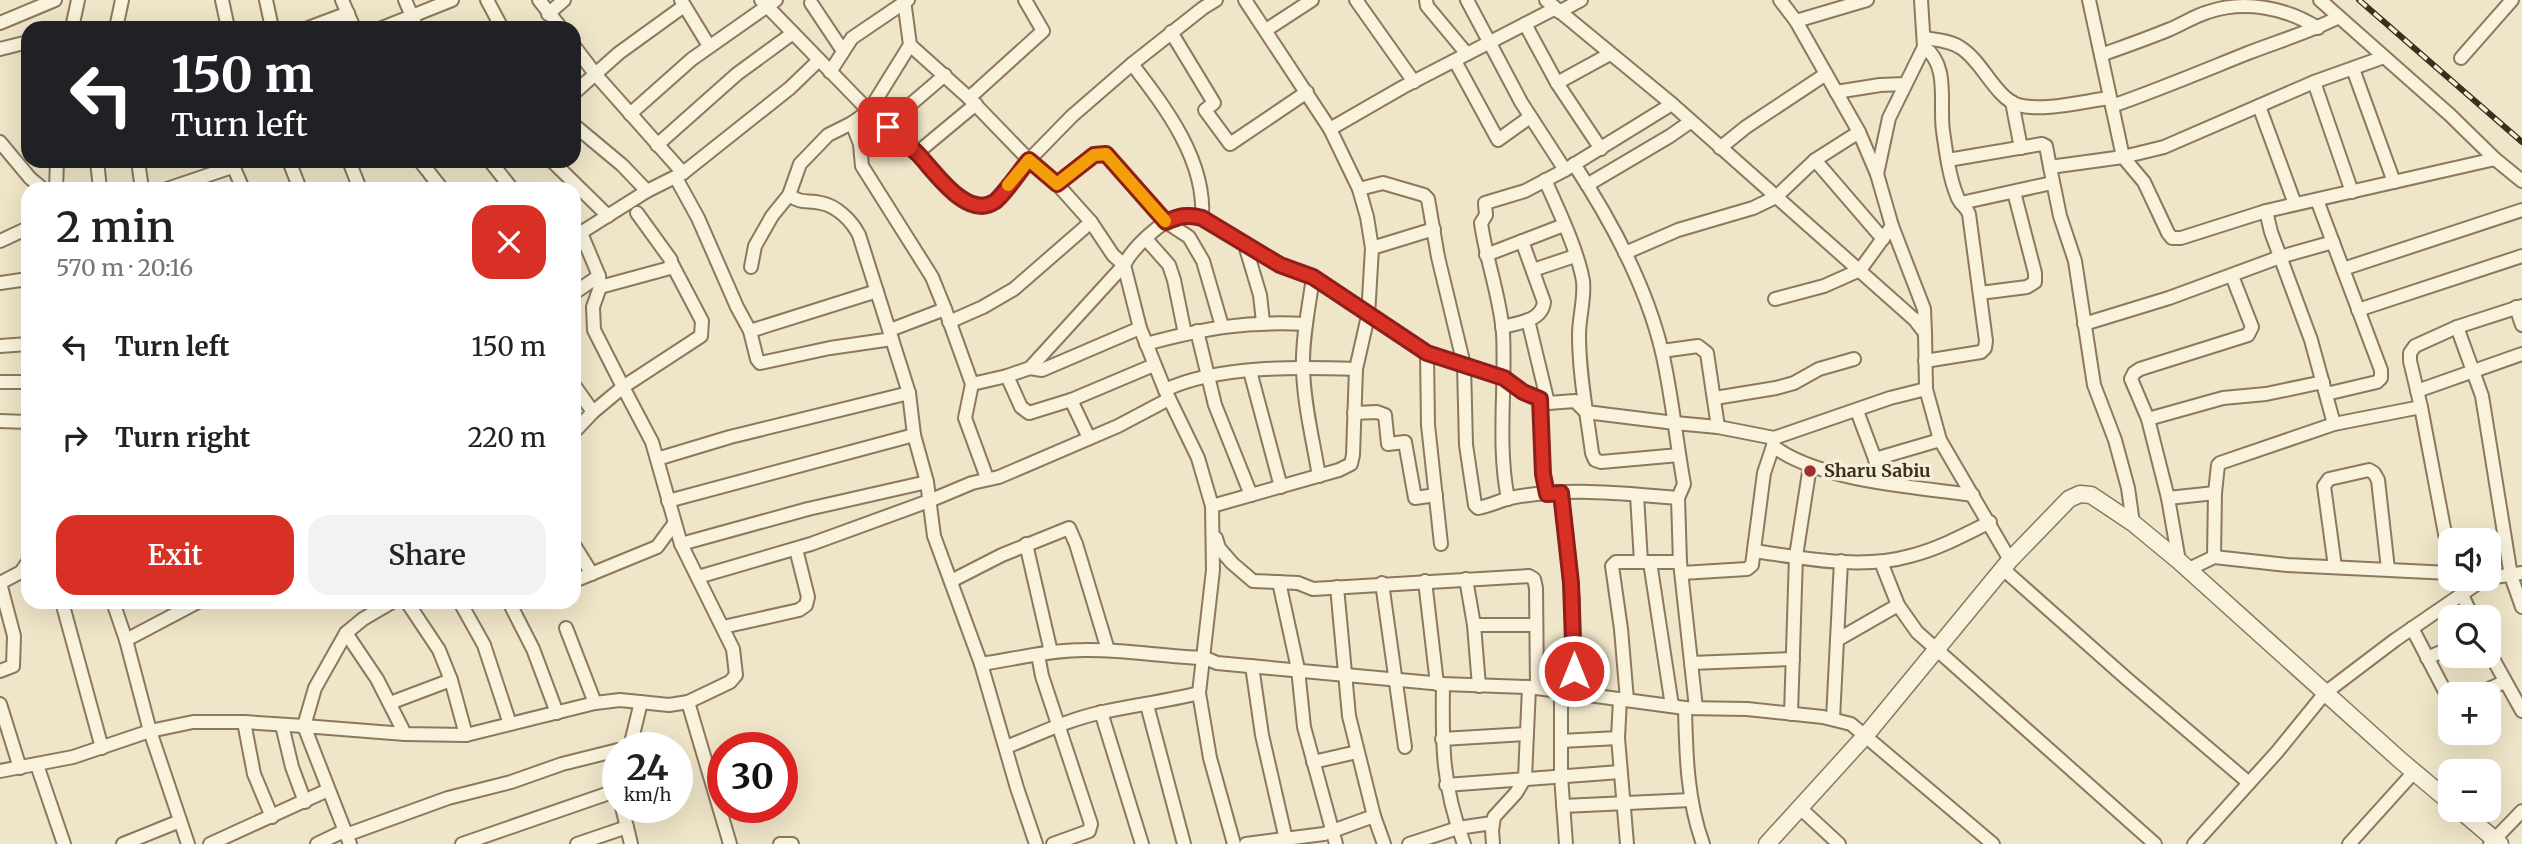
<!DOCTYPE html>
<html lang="en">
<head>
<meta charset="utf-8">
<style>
	:root { --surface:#fff; --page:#f2f2f2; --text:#222; --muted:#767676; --accent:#d93025 }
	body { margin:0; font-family:Merriweather,serif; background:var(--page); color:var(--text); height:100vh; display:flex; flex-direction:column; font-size:26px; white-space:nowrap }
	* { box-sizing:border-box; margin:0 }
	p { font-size:23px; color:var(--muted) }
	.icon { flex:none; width:38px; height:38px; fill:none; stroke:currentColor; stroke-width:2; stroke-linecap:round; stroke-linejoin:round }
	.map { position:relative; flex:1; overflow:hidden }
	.details { position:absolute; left:21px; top:182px; width:560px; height:427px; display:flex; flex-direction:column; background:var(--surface); border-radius:21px; box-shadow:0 7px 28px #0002 }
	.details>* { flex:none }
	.banner { position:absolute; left:21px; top:21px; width:560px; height:147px; border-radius:21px; box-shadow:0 7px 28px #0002; background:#202124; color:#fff; overflow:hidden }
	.tools { position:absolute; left:2438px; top:528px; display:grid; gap:14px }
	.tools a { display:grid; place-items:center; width:63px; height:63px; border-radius:14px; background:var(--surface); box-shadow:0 7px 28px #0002; font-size:35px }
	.speed { position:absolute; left:602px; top:732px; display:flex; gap:14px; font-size:35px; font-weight:700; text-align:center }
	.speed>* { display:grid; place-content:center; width:91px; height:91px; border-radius:50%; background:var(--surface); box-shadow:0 7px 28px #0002; line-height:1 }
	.speed small { font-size:18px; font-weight:400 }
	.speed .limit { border:10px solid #d22; background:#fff; color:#111 }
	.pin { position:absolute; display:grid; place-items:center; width:60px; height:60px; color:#fff; margin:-30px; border-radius:14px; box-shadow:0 4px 10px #0006 }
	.me { position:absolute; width:77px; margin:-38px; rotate:0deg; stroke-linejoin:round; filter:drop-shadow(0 0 5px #0008) }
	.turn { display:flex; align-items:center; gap:24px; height:147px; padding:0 35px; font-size:32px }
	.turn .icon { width:91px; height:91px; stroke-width:2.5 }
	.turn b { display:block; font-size:49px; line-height:60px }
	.round { display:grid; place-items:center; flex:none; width:74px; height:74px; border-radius:21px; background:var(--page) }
	.head { display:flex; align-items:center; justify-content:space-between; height:119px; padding:0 35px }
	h1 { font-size:42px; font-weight:600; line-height:52px }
	.button { display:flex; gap:14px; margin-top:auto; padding:14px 35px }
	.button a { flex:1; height:80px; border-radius:21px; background:var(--accent); color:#fff; font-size:28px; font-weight:600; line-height:80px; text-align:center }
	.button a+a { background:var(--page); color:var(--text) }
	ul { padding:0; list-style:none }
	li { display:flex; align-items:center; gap:21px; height:91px; padding:0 35px }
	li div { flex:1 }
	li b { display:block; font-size:26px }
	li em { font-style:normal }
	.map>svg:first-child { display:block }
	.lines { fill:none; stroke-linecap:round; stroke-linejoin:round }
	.minor-casing { stroke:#8c785d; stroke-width:16 }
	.tertiary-casing { stroke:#8c785d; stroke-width:19 }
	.minor { stroke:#f9f2dc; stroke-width:12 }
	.tertiary { stroke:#f9f2dc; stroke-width:16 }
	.rail-casing { stroke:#3c2f20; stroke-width:6 }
	.rail { stroke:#f6efd8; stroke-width:3.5; stroke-dasharray:10; stroke-linecap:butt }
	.route-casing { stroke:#8d1f18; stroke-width:18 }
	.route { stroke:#d93025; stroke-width:12 }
	.slow { stroke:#f59e0b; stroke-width:12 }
	.poi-dot { fill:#9b312c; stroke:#f6efd8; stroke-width:2.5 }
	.labels { text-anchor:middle; stroke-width:7; stroke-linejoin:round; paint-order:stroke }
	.poi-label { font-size:18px; font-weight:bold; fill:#3c2f20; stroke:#f6efd8; text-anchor:start }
</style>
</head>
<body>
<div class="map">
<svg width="2522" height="844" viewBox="0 0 2522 844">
	<rect width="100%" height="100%" fill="#efe5c8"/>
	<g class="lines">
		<defs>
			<g id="minor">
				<polyline points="222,0 228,28"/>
				<polyline points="266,0 272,28"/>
				<polyline points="342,0 354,28"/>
				<polyline points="405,0 417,28"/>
				<polyline points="487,0 502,28"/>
				<polyline points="539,0 561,28"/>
				<polyline points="681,0 709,46"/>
				<polyline points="761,0 869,111 917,153 952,192 966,202 981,206 994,202 1029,160 1072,116 1132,64 1203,8 1216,0"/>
				<path d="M904,0L910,45L969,98L1029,160L1057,184L1091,222L1113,255L1124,265C1132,249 1161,220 1180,216C1188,214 1194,216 1202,218L1280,265L1313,277L1427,353L1504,378L1523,392L1548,403L1575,401L1586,412L1675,423L1718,427L1774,438"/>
				<polyline points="1356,0 1414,82"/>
				<polyline points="1426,0 1427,6 1467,54"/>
				<polyline points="1467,0 1521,102 1565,170"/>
				<polyline points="1546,0 1672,104 1915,320 1925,333 1926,389 1940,440 2010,560"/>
				<polyline points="1780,0 1796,21 1859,132 1877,174 1892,226 1924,309 1925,333"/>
				<polyline points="2089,0 2123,157 2144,182 2168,233 2172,238 2181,238 2266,211 2271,232 2311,340 2334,424"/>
				<polyline points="2320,0 2450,115 2495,159 2522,181"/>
				<polyline points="811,3 843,51"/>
				<polyline points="1559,12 1581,0"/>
				<polyline points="548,14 564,0"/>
				<polyline points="1796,21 1867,0"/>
				<polyline points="0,23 55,0"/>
				<polyline points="1525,24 1557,83 1601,149"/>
				<polyline points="72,28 78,0"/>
				<polyline points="116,28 122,0"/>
				<polyline points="308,28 348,13"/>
				<polyline points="382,28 452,0"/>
				<polyline points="1266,30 1312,0"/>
				<polyline points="1171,32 1214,103 1205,110 1230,144 1307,92"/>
				<path d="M1925,38C1936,40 1952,41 1961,48C1982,61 1995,97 2018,105C2043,112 2084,101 2110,98"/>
				<polyline points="574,46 596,75 683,173"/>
				<path d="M1924,47C1950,65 1939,105 1943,131C1946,152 1949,176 1957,196C1959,203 1966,206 1969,214L1986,341L1985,348L1981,352L1925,361"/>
				<polyline points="0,49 28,42"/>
				<path d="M2101,55C2123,47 2146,39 2168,30C2181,25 2194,16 2208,12C2244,0 2285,7 2318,28"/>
				<polyline points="2461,58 2512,0"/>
				<polyline points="1455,61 1498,140 1530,117"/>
				<path d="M1132,64C1165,107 1206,160 1202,218"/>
				<polyline points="2353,69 2394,182"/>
				<polyline points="830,72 852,38 908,0"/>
				<polyline points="2314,82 2352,192"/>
				<polyline points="1557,83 1610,54"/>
				<polyline points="1836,92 1880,85 1905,84"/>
				<polyline points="574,93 619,53 684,6"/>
				<polyline points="969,98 1043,31 1025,0"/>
				<polyline points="2012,102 2021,148"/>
				<path d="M2112,106C2158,90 2203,71 2248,53C2279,41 2310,32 2339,17"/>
				<polyline points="2259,106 2295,204"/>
				<polyline points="630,114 692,59 776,0"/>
				<polyline points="852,123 860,144 862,166 932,277 945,309 972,384 965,418 987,478"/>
				<polyline points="574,125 622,165 647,191"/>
				<polyline points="1330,129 1403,87 1554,9"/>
				<polyline points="0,142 30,178 43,189"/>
				<polyline points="657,145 737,74 793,33"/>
				<polyline points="1720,148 1746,127 1826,74"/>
				<polyline points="917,153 976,104"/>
				<polyline points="861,154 897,116 945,75"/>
				<polyline points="1815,160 1883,239"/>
				<polyline points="1948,160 2042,144 2046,146 2050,167"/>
				<polyline points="97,161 100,189"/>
				<polyline points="138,161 142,189"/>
				<polyline points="231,161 243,189"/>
				<polyline points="289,161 300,189"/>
				<polyline points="349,161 360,189"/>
				<polyline points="420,161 442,189"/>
				<polyline points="490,161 512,189"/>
				<polyline points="552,161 608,216"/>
				<path d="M1574,164C1610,219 1647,288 1662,352C1672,395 1676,440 1684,484L1678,498L1680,562L1696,708"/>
				<polyline points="1877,174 1889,118 1924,47 1921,0"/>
				<polyline points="676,178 698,218 737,307 750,331 757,359 760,363 830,348 892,339"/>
				<path d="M1545,180C1558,209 1578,251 1583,281C1585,299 1579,317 1579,335C1579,374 1587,415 1592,453L1595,460L1601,462L1679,455"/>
				<polyline points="1057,184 1094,155 1106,154 1166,222 1189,237 1203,261 1222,326"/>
				<polyline points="1587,185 1670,136 1690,122"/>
				<polyline points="56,189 57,161"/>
				<polyline points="167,189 232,167"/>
				<path d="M1359,189L1383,183L1424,195L1428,199L1438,257L1464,365L1466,445L1475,505L1478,508C1489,506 1499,501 1510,498C1565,487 1622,493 1678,498"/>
				<path d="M789,195C802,204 806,200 821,203C837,206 852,221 859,235L909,393L914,435L927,482L934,536L981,664L1017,788L1036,844"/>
				<polyline points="2317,200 2381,370 2381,378 2377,382 2326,394"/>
				<polyline points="1961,203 2052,183"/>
				<polyline points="2266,211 2495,159"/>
				<polyline points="574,237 647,191 683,173 790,88 819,60"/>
				<polyline points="1146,239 1169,265 1174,280 1185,334"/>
				<polyline points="0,241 28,228"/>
				<polyline points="1245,245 1260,295 1263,322"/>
				<polyline points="1372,248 1434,229"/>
				<polyline points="1625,253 1678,230 1753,208 1776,197 1815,160 1859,132"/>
				<polyline points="1486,255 1564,225"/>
				<polyline points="1124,265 1140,328 1165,390 1198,458 1212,506 1213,570 1199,693 1210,758 1234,844"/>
				<polyline points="751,267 755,246 772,216 789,195 800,164 828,135 852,123 869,111 910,45"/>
				<polyline points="2343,269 2522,210"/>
				<polyline points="1533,270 1575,256"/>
				<path d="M1313,277C1309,307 1302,338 1303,369C1304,405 1313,440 1319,476"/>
				<polyline points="0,283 28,279"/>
				<polyline points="600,287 670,268 671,260 637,213"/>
				<polyline points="574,293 599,276"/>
				<polyline points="1980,293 2027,287 2035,282 2035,273 2014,192"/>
				<polyline points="1775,299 1824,286 1860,270 1892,226"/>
				<polyline points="2516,307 2522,325"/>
				<polyline points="2358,310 2522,256"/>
				<polyline points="1528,320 1548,403"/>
				<polyline points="949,322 983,307 1014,289 1091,222"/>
				<polyline points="2084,324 2169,298 2280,257 2333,242"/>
				<path d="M1502,327C1518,323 1542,321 1544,302L1522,241"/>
				<polyline points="2457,327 2482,396 2511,576 2522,607"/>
				<polyline points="890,330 945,309"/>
				<polyline points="750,331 877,291"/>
				<polyline points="1197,331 1215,405 1251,495"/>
				<path d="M1146,344C1205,328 1245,321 1306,324"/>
				<polyline points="0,346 28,344"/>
				<polyline points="1662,351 1698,346 1707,353 1718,427"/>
				<polyline points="1427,353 1428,425 1441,544"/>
				<polyline points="1030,368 1042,370 1140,328"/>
				<polyline points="1250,371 1281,487"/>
				<polyline points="1007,376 1021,407 1029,413 1071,400 1154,365"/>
				<polyline points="0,382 28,382"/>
				<polyline points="972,384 1007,376 1030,368 1124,265"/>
				<polyline points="574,385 593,412"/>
				<path d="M1926,389L1890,398L1774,438L1773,446C1818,481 1916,487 1973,495"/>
				<path d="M1165,390C1218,365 1298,367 1356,369"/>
				<polyline points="2417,391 2522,354"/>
				<polyline points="1715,398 1776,388 1794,383 1819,369 1854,359"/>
				<polyline points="1540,399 1543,473 1547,494"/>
				<polyline points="1071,400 1089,438"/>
				<polyline points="1857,411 1875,459 1880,482"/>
				<polyline points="1354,413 1377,412 1385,415 1388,444 1405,442 1415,498 1436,495"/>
				<polyline points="2148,419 2223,398 2266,394 2323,382"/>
				<polyline points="0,421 28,422"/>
				<polyline points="574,432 593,412 623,387 594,330 593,307 600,287 599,276 581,233"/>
				<polyline points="657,459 730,437 909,393"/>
				<polyline points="1875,459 1940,440"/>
				<polyline points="1561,493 1573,601 1574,693"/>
				<polyline points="1637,495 1641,562"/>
				<polyline points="2168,498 2215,493"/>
				<path d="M1508,499C1497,444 1506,389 1503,333C1500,296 1486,260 1481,223L1486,215L1485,203L1525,191L1565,170L1672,104"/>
				<polyline points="668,501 914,435"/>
				<polyline points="1212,506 1339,470 1351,464 1353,455 1356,369 1368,316 1372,248 1367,217 1359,189 1330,129 1245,0"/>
				<polyline points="2133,523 2128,488 2115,440 2094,385 2075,261 2060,216 2050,167 2123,157 2164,147 2314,82 2384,57"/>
				<polyline points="1216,538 1219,548 1232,563 1253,581 1298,583 1313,589 1529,576 1534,579 1536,588 1537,688"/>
				<polyline points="681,544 808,509 927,482"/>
				<polyline points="1026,544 1051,652"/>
				<polyline points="574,545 592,574"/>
				<path d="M1754,551C1804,558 1860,570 1910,556C1938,549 1964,535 1990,522"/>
				<polyline points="2214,557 2215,493 2218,465 2220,463 2334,424 2421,407"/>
				<polyline points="2450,560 2421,407 2410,361 2410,353 2415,346 2457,327 2522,306"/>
				<polyline points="2179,561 2168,498 2148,419 2131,379 2134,373 2140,369 2248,335 2252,327 2232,276"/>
				<polyline points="1650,562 1672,706"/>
				<polyline points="1881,562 1898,605 1917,632 2155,844"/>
				<polyline points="2335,567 2324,486 2329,479 2369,470 2374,473 2378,480 2388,569"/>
				<polyline points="2003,569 2127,679 2249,783"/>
				<polyline points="2187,570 2214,557 2287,565 2450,573"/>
				<polyline points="1682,573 1747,569 1752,565 1764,473 1773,446"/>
				<polyline points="698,577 811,544 929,501 972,483 999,477 1118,426 1169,399"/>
				<polyline points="2488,578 2522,573"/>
				<polyline points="1466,579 1474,625 1479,686"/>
				<polyline points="574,581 657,547 674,524"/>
				<polyline points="951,581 1002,555 1069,528 1076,544 1108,650"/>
				<polyline points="1425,581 1437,684"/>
				<polyline points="1279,582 1298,669 1304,727 1336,844"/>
				<polyline points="0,583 21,572 28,562"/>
				<polyline points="1382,583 1405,747"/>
				<polyline points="1337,587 1349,716 1374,816 1384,844"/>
				<polyline points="2462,595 2473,618"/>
				<polyline points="62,602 102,748"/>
				<polyline points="113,602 126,640 150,731 188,844"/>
				<polyline points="407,602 439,650 451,680 466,735"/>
				<polyline points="460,602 484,645 510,724"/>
				<polyline points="509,602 533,649 557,713"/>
				<polyline points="1474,625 1536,625"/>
				<polyline points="723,627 799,610 806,605 808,597 796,549"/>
				<polyline points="566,628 595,703"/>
				<polyline points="2412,628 2450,701"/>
				<polyline points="346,633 377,679 405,734"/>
				<polyline points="126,640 198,602"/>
				<polyline points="1837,640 1898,605"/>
				<polyline points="2488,650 2522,711"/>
				<polyline points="1038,655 1042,676 1091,824 1089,831 1053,844"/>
				<polyline points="2427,658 2450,648"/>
				<polyline points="1691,663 1793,659"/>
				<path d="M981,664C1015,659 1050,650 1084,650C1124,649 1164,657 1205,658L1217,663L1443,684L1529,687L1685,708L1747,709L1823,717L1851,724L1993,844"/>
				<polyline points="1252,666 1262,735 1287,844"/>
				<polyline points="0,671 13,666 14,636 0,583"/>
				<path d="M1443,684C1442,745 1442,786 1464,844"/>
				<polyline points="1561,691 1561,776 1566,844"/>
				<polyline points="2476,695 2504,682"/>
				<polyline points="1620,699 1618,738 1627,844"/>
				<polyline points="1627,700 1621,629 1612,566 1616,562 1680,562"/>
				<polyline points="688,702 730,844"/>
				<polyline points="390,703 451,680"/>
				<polyline points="0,704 20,768"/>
				<polyline points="1147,705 1184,844"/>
				<path d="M1685,708C1686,753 1687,800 1703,844"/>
				<polyline points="1101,712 1142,844"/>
				<polyline points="1791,714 1796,556 1810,466"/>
				<polyline points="1833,719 1841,561"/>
				<polyline points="244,722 254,774 272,817"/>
				<polyline points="282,725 292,767 305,802"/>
				<polyline points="1442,739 1527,734"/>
				<polyline points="1561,741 1618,738"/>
				<polyline points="630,747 641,702"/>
				<path d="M1006,747C1037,735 1069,719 1103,712C1135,705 1167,701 1199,693"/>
				<polyline points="1313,762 1357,752"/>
				<polyline points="37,765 64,844"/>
				<polyline points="0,771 73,757 150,731 193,722 244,722 304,726 315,688 346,633 363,619 392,602"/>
				<polyline points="1446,785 1620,772"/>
				<polyline points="1563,806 1691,800"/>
				<polyline points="622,807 631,844"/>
				<polyline points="1799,807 1839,844"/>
				<polyline points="346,835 448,798 511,782 562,764 618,750"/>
				<polyline points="123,844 180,821"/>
				<polyline points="210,844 328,790"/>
				<polyline points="317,844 344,831"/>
				<polyline points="350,844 304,726 405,734 466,735 595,703 620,700 669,705 688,702 730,682 736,675 733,649 681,544 652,442 623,387 701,336 702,321 672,264"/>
				<polyline points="462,844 618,790"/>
				<polyline points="577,844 627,827"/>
				<polyline points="780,844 792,844"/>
				<polyline points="1246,844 1324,834 1374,816"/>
				<polyline points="1409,844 1458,828 1492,823"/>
				<polyline points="1493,844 1492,830 1494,817 1516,793 1525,778 1529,687"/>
				<polyline points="2194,844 2277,752 2325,693 2395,640 2484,579"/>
				<polyline points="2349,844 2414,772"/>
				<polyline points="2490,844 2522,811"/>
			</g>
			<g id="tertiary">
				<polyline points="2460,810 2500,844"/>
				<polyline points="1767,844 1866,735 2010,560 2069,499 2080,494 2091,495 2133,523 2179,561 2400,760 2450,802"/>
			</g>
		</defs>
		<use href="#minor" class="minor-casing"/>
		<use href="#tertiary" class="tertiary-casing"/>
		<use href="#minor" class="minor"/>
		<use href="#tertiary" class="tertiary"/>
		<defs>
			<polyline id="rail" points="2359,0 2522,142"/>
		</defs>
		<use href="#rail" class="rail-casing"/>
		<use href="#rail" class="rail"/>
	</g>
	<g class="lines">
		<defs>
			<path id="route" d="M888,127C897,136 907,144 917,153C933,169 966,220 994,202C1003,197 1021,169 1029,160L1057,184L1094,155L1106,154L1166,222C1179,216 1188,214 1202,218L1280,265L1313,277L1427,353L1504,378L1523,392L1540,399L1543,474L1547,494L1561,493L1571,583L1574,671"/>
		</defs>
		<use href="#route" class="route-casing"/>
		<use href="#route" class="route"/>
		<polyline class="slow" points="1008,185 1029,160 1057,184 1094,155 1106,154 1165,221"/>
	</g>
	<circle class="poi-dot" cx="1810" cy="471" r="7"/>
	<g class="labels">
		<g class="poi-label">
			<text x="1824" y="477">Sharu Sabiu</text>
		</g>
	</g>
</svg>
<div class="tools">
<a><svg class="icon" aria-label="sound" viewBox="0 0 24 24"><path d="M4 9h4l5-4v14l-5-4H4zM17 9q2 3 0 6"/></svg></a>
<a><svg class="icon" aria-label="search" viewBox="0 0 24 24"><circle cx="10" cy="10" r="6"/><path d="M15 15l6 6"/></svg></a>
<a>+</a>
<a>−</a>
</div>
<div class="speed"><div>24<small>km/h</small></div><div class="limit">30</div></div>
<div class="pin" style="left:888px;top:127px;background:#d93025"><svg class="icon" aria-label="arrive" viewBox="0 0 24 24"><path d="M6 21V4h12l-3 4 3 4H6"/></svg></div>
<svg class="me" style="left:1574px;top:671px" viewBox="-20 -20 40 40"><circle r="17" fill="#d93025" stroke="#fff" stroke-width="3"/><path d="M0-11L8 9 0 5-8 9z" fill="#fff"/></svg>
<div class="banner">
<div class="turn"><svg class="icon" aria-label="left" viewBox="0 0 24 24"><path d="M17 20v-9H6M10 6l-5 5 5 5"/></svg><div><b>150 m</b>Turn left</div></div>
</div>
<section class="details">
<div class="head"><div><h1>2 min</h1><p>570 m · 20:16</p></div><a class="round" style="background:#d93025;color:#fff"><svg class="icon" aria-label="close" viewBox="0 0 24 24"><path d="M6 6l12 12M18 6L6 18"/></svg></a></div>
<ul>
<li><svg class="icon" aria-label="left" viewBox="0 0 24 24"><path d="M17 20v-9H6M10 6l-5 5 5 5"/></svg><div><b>Turn left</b></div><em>150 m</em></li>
<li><svg class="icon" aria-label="right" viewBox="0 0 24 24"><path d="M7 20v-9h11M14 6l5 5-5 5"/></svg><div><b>Turn right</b></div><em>220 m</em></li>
</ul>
<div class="button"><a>Exit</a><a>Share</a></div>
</section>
</div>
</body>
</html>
